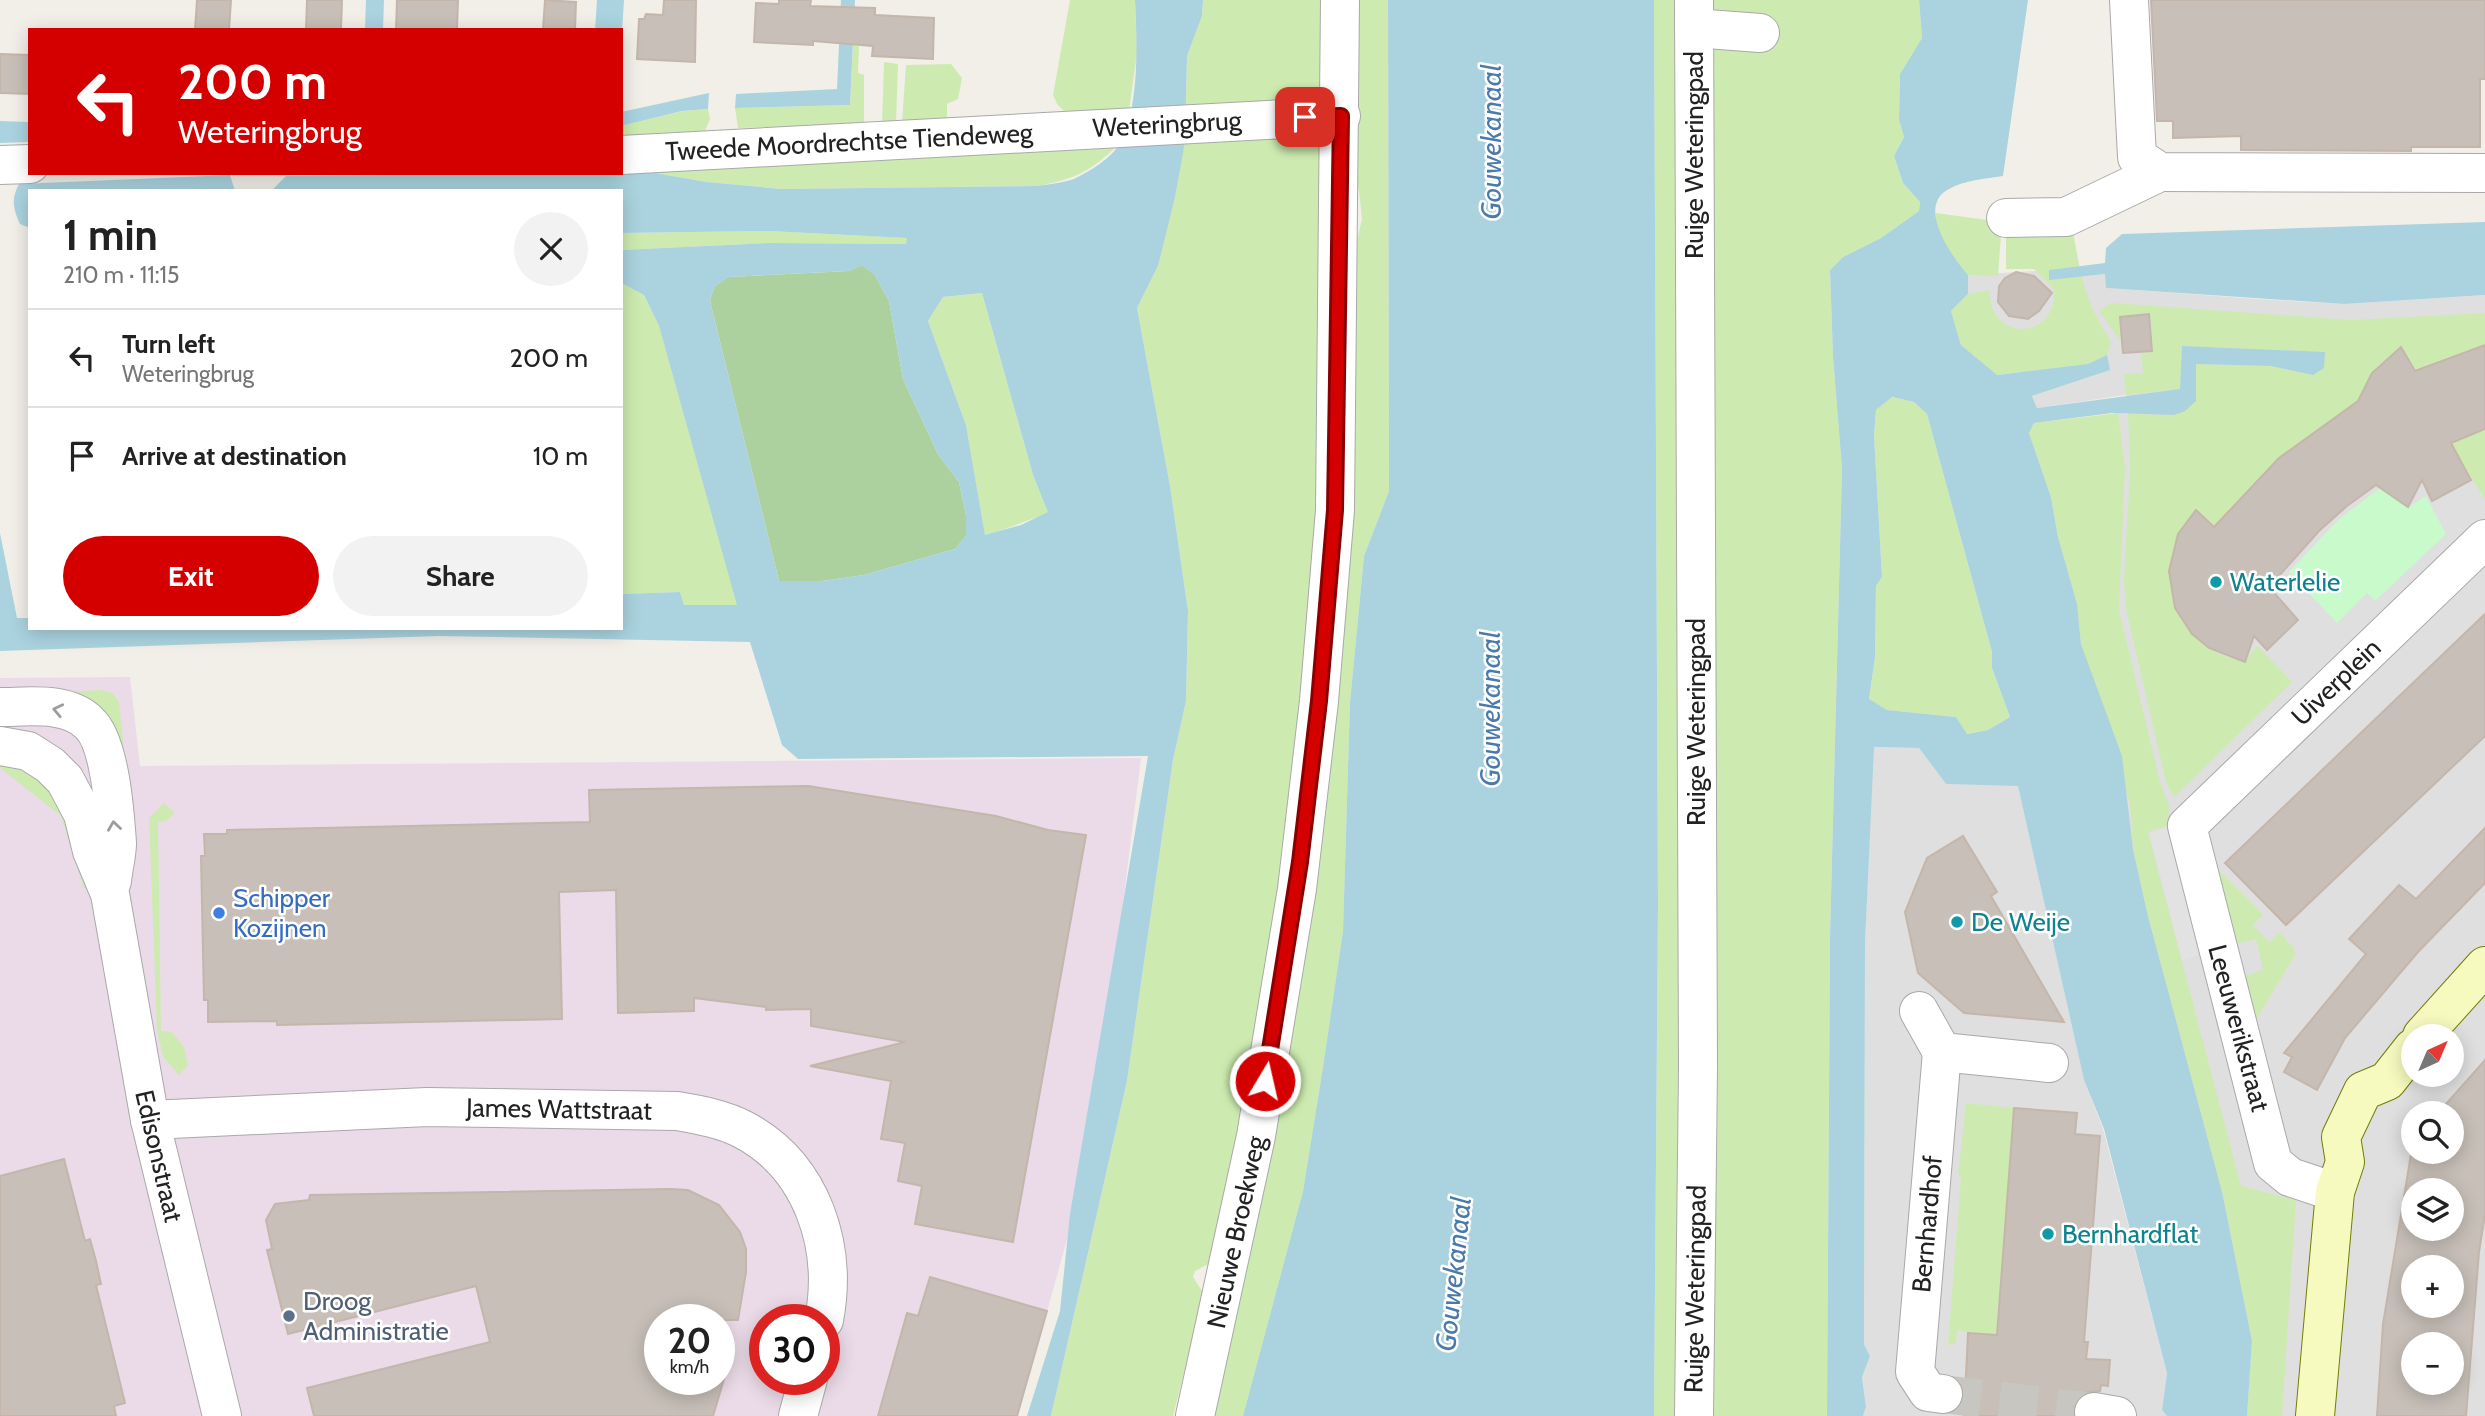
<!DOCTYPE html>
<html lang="en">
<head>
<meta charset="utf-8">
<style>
	:root { --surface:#fff; --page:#f2f2f2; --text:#222; --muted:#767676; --line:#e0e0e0; --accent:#d40000 }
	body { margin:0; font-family:Cabin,sans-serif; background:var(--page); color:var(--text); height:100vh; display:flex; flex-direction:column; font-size:26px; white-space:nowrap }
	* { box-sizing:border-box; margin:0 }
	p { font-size:23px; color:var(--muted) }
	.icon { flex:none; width:38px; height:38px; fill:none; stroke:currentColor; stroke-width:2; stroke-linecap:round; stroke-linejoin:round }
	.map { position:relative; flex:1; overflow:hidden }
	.sheet { position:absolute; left:28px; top:189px; width:595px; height:441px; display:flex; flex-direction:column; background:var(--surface); border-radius:0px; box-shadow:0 4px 18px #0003 }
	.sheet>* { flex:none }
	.guide { position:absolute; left:28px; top:28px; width:595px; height:147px; border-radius:0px; box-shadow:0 4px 18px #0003; background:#d40000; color:#fff; overflow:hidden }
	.needle { width:46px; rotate:44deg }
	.controls { position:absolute; left:2401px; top:1024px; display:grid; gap:14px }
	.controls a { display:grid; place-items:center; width:63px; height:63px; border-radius:50%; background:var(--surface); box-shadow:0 4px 18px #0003; font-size:35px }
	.speed { position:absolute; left:644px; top:1304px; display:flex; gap:14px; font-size:35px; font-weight:700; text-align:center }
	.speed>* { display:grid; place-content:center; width:91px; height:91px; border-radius:50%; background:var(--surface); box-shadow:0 4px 18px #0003; line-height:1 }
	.speed small { font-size:18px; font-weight:400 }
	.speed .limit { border:10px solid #d22; background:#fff; color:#111 }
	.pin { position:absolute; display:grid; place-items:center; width:60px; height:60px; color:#fff; margin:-30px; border-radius:14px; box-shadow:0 4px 10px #0006 }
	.me { position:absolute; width:77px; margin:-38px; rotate:9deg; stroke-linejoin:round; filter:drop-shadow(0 0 5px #0008) }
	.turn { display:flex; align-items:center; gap:24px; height:147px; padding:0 35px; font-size:32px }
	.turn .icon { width:91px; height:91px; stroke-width:2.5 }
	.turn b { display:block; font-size:49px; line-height:60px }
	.round { display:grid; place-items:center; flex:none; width:74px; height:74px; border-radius:37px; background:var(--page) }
	.summary { display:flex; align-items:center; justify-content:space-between; height:119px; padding:0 35px }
	h1 { font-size:42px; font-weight:700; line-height:52px }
	.button { display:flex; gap:14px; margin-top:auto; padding:14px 35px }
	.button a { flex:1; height:80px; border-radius:42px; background:var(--accent); color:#fff; font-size:28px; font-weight:700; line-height:80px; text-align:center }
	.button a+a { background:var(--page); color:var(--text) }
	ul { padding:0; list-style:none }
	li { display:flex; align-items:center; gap:21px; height:98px; padding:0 35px; border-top:2px solid var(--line) }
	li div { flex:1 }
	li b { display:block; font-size:26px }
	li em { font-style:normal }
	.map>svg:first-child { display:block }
	.residential { fill:#e0dfdf; fill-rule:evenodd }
	.industrial { fill:#ebdbe8; fill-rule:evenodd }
	.grass { fill:#cdebb0 }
	.forest { fill:#add19e }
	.park { fill:#c8facc }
	.parking { fill:#e2e2e2 }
	.water { fill:#aad3df; fill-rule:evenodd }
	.building { fill:#c7bfb8; stroke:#c4b6ab; stroke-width:2; fill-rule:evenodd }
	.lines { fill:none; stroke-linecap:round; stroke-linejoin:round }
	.minor-tunnel { stroke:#c8c6c1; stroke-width:38; stroke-dasharray:38 19; stroke-linecap:butt }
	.minor-casing { stroke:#a9a9a9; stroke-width:40 }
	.secondary-casing { stroke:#707d05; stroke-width:40 }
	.minor { stroke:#fff; stroke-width:38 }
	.secondary { stroke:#f7fabf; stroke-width:38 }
	.oneway { stroke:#9c9c9c }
	.route-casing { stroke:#8a0000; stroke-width:18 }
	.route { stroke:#d40000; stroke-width:12 }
	.culture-dot { fill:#0f9aa8; stroke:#fff; stroke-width:2.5 }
	.shop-dot { fill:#3f7fe0; stroke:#fff; stroke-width:2.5 }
	.service-dot { fill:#5c6f8a; stroke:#fff; stroke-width:2.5 }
	.labels { text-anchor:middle; stroke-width:5; stroke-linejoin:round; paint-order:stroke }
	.street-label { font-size:26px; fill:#222; stroke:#fff }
	.culture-label { font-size:26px; fill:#0d838f; stroke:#fff; text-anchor:start }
	.shop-label { font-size:26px; fill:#366cbe; stroke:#fff; text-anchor:start }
	.service-label { font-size:26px; fill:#4e5e75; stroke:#fff; text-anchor:start }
	.water-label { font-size:28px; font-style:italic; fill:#4a7aab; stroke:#fff }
</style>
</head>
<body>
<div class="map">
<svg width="2485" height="1416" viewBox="0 0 2485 1416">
	<rect width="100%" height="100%" fill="#f2efe9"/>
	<g class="residential">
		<path d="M2049,270L2050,280L2106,274L2107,288L2258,299L2344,304L2485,295V1416H2247L2252,1341L2058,537L2118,413L2128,414L2126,395L2037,408L2032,396L2109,370L2018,374L1968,294V275ZM2413,1036H2452V1074H2413ZM2413,1113H2452V1152H2413ZM2413,1190H2452V1228H2413ZM2413,1267H2452V1306H2413ZM2413,1344H2452V1382H2413Z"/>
		<polygon points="1873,747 1919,748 1946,784 2018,785 2084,1080 2103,1129 2167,1373 2162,1410 2167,1416 1863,1416 1866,1407 1862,1376 1870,1356 1864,1344 1865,943"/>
	</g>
	<path class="industrial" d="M130,677L140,766L1141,758L1093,1146L1018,1416H0V678ZM660,1320H719V1379H660ZM765,1320H824V1379H765Z"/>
	<g class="grass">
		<polygon points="1070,0 1135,0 1137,54 1129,110 1065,112 1057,104 1053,95"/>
		<polygon points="1203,0 1326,0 1320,91 1312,99 1186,106 1187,56 1202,16"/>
		<polygon points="1349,0 1388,0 1389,491 1364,556 1350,702 1343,932 1323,1067 1303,1191 1243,1416 1194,1416 1246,1218 1351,267 1362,219 1359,191 1351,162"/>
		<polygon points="1654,0 1919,0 1922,38 1900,74 1899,120 1904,137 1894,156 1903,183 1920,202 1919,211 1881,238 1843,257 1830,270 1833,357 1842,469 1830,936 1827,1416 1654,1416 1658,905"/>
		<polygon points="853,45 859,46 858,73 864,75 864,124 738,128 735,108 850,105"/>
		<polygon points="884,62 898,64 896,123 882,124"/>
		<polygon points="951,64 962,78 958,99 947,104 947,120 902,122 906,65"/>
		<polygon points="708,109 710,119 704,133 621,141 621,126 683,111"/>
		<polygon points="1309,134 1327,154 1326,464 1303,765 1214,1261 1195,1271 1193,1277 1204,1294 1173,1416 1051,1416 1127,1081 1173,760 1186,701 1188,611 1170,486 1137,308 1158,266 1185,142"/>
		<path d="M1119,144C1091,171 1076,179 1037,186L782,189L707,182L632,169Z"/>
		<path d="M1936,213L2002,222L1998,276L1968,275C1953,258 1934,237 1936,213Z"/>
		<path d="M2073,230C2080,274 2086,304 2111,341L2107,355L2088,364L1996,375L1961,345L1951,311L1968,294L1990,290C1988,343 2058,341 2054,289L2034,269H2006V236Z"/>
		<polygon points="769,231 908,238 906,244 769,243 621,250 621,233"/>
		<polygon points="621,283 644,295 659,326 738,605 684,605 680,592 621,594"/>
		<polygon points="982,293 1033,475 1049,513 985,536 966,425 928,321 943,297"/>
		<path d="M2111,303L2352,320L2485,313V345L2412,372L2401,348L2376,367L2358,401L2279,458L2212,528L2196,510C2147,563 2169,651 2245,661L2258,646L2292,682L2174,797L2166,782L2126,609L2124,580L2130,469L2128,414L2174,415L2196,401V364L2271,366L2313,375L2325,352L2182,346L2180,389L2126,395L2124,374L2143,373L2141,353L2153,351L2150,314L2120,316L2121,341L2099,311Z"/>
		<polygon points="1891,397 1914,402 1927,414 1992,652 1992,668 2010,717 1988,730 1966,734 1956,717 1887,710 1869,700 1875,657 1876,586 1882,577 1874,435 1876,410"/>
		<polygon points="2118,413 2125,467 2119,610 2160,782 2169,805 2170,825 2148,832 2241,1186 2296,1200 2282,1416 2247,1416 2252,1341 2222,1192 2148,916 2133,849 2130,804 2081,644 2077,604 2058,537 2051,497 2029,433 2034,423"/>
		<polygon points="2485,429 2485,500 2451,443"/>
		<polygon points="101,690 113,693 119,702 129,797 131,878 114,745 48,693"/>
		<polygon points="0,756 54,785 88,890 84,888 61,816 0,768"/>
		<polygon points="164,803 175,813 166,821 158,822 161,1031 172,1032 184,1047 188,1065 179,1075 163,1057 157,1030 149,818"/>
		<polygon points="2222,873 2263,915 2253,925 2269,942 2280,933 2294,948 2295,955 2256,1020 2245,976 2263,970 2256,939 2237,944 2219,874"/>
		<polygon points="1966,1103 2013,1108 1997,1335 1968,1333 1957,1329 1956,1344 1948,1345 1961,1177 1958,1176"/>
	</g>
	<polygon class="forest" points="862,265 875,275 889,301 903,379 938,454 959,482 966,515 966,536 955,549 864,575 822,581 779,581 710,301 714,287 728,277 849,271"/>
	<polygon class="park" points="2380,488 2409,507 2426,496 2446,534 2375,601 2367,593 2337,623 2289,572 2338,520"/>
	<polygon class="parking" points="2170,826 2218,950 2182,960 2149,833"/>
	<g class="water">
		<polygon points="366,0 384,0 383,30 365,30"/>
		<polygon points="597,0 624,0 621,49 621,30 595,30"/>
		<polygon points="841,0 855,0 850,105 735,108 736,94 837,89"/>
		<path d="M1135,0H1203L1202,16L1187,56L1185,142L1175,197L1158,266L1137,308L1170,486L1188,611L1186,701L1173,760L1127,1081L1051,1416H1027L1060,1311L1070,1214L1148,756L798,759L782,745L750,642L439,636L0,651V533L17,618H30V628H621V594L680,592L684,605H737L659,326L644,295L621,283V250L769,243L906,244L907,238L769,231L621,233V191H274V188L286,176L621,173L632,169L707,182L782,189L1037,186C1049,184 1063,183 1074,179C1089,172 1112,158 1120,143C1140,106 1137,41 1135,0ZM862,266L875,275L889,301L903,379L938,454L959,482L966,515V536L955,549L864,575L822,581H779L710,301L714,287L729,277L849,271ZM982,293L1033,475L1048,512L1021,525L985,535L966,425L928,321L943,297Z"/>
		<polygon points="1388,0 1654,0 1658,905 1654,1416 1243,1416 1303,1191 1323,1067 1343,931 1350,702 1364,556 1389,491"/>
		<path d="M1919,0H2028L2003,176C1985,179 1965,180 1949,189C1915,206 1953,258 1968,275V294L1951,311L1961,345L1997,375L2088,364L2107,355L2110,370L2032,396L2037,408L2180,389L2182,346L2325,352L2324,368L2313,375L2271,366L2196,364V401L2185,411L2174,415L2112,413L2034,423L2029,433L2051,497L2058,537L2077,604L2081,644L2122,756L2133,849L2148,916L2222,1192L2252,1341L2247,1416H2167L2162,1410L2167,1373L2104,1129L2084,1080L2018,786L1946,784L1919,748L1874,747L1865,943L1864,1344L1870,1356L1862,1377L1866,1407L1863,1416H1827L1830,936L1842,469L1833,357L1830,270L1843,257L1881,238L1919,211L1920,202L1903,183L1894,156L1904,137L1899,120L1900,74L1922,38ZM1892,397L1914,402L1927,414L1992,652V668L2010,717L1988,730L1967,734L1956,717L1887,710L1869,699L1875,657L1876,586L1882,577L1874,435L1876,410Z"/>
		<polygon points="709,93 708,109 682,111 621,126 621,112"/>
		<polygon points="0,121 30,122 30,142 0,143"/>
		<path d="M230,175L235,191H30V228L20,224C13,208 11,199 19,184Z"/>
		<polygon points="2485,222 2485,295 2344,304 2106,288 2105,274 2049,280 2049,270 2105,263 2106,248 2122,234"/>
	</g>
	<g class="building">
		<polygon points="197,0 231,0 229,30 195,30"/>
		<polygon points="307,0 342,0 341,30 306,30"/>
		<polygon points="397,0 458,0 457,30 396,30"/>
		<polygon points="545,0 576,2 575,30 543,30"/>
		<polygon points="664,0 696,0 695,62 637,59 639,19 644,19 646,14 663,15"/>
		<polygon points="779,0 811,0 810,6 875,8 875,15 934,18 933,59 872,56 873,46 813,41 813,45 754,42 756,3 779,4"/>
		<polygon points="2151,0 2485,0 2485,79 2480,79 2480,147 2411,147 2411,151 2241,150 2241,136 2173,138 2173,121 2157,121"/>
		<polygon points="0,54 30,55 30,94 0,93"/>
		<polygon points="2016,272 2034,276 2052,293 2039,311 2028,319 2009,316 1998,302 1999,286 2005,278"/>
		<polygon points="2149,314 2152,351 2123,353 2120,317"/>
		<polygon points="2485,345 2485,429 2451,443 2471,480 2432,501 2422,480 2408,507 2376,485 2347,506 2319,531 2269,587 2298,620 2267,650 2254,636 2245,662 2209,648 2192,634 2175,608 2169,571 2178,534 2196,510 2214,527 2279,458 2358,401 2372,373 2401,347 2415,371"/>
		<polygon points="2485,614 2485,736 2286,925 2225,863"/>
		<polygon points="808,786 996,816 1048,830 1086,835 1013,1242 915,1224 922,1186 898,1181 905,1143 881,1139 891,1081 810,1066 905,1042 811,1026 811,1009 766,1010 766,1007 694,998 694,1011 618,1013 616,890 559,892 562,1019 277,1025 277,1021 208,1022 208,1000 204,1000 201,856 205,856 204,834 227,834 227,830 590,822 589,790"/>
		<polygon points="2485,828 2485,883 2418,952 2345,1038 2317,1090 2284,1072 2292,1057 2284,1053 2366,954 2349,939 2399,885 2416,899"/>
		<polygon points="1963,836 1997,892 1991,896 2064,1022 1964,1013 1918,973 1905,912 1927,858"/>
		<path d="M2485,1060V1214L2479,1252L2466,1416H2377L2383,1324L2413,1142V1152H2452V1113H2438ZM2413,1190H2452V1228H2413ZM2413,1267H2452V1306H2413ZM2413,1344H2452V1382H2413Z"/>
		<polygon points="2014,1108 2077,1113 2075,1134 2100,1136 2084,1342 2088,1342 2086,1359 2110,1360 2108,1386 2101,1385 2100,1391 2082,1393 2073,1408 2073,1416 1964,1416 1968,1333 1997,1335"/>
		<polygon points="64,1159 85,1241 90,1239 96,1261 101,1284 96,1285 125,1403 114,1406 116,1416 0,1416 0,1176"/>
		<polygon points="671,1189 688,1190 719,1205 740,1232 746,1249 746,1272 738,1320 660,1320 660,1379 724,1379 713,1416 314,1416 307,1388 490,1342 476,1286 288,1334 267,1250 272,1249 266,1220 275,1204 309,1200 310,1195"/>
		<polygon points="930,1277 1047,1311 1017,1416 878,1416 907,1313 918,1316"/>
	</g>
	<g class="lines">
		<polyline class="minor-tunnel" points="1943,1394 2094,1412"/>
		<defs>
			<g id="minor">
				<polyline points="2129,0 2137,157 2160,172 2485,173"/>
				<polyline points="1694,28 1760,33"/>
				<polyline points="621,155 1341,116"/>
				<polyline points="0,165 30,164"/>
				<polyline points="2006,218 2066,217 2160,172"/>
				<path d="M0,707C28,707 67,701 89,723C110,742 115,814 117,843C117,855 113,869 112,881"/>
				<polyline points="0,746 28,751 50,765 65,780 83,814 92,851 110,894 150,1120 222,1416"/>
				<polyline points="1919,1011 1942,1052"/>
				<path d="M150,1120L427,1107L677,1111C700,1115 723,1119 744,1130C813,1167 838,1247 824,1320"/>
				<polyline points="2335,1192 2290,1177 2273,1163 2187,826 2485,539"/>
				<polyline points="1943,1394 1928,1392 1915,1372 1942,1052 2049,1063"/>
				<polyline points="2094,1412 2117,1416"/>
				<polyline points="798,1416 808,1379"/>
				<polyline points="1195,1416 1256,1136 1297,889 1319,701 1335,510 1340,0"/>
				<polyline points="1694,1416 1698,1067 1694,0"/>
			</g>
			<g id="secondary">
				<polyline points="2422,1036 2485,966"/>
				<polyline points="2315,1416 2335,1192 2345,1162 2341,1137 2363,1091 2387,1081 2413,1048"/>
			</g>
		</defs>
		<use href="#minor" class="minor-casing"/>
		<use href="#secondary" class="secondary-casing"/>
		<use href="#minor" class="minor"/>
		<use href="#secondary" class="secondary"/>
	</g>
	<defs><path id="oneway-chevron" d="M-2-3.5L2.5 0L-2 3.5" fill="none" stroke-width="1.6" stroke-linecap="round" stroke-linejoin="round" transform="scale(1.75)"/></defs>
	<g class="oneway">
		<use href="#oneway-chevron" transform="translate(58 710) rotate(-168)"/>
		<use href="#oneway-chevron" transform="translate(114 826) rotate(-98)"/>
	</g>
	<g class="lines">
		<defs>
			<polyline id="route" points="1265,1081 1300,862 1319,701 1335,510 1341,116 1305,117"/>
		</defs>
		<use href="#route" class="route-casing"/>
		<use href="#route" class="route"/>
	</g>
	<g class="culture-dot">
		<circle cx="2216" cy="582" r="7"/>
		<circle cx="1957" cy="922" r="7"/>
		<circle cx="2048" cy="1234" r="7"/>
	</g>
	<circle class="shop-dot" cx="219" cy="913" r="7"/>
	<circle class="service-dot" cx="289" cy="1316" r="7"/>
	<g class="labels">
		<g class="street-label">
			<text transform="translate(1167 124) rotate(-3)" y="9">Weteringbrug</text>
			<text transform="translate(849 142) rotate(-3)" y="9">Tweede Moordrechtse Tiendeweg</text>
			<text transform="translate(1694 155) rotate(-90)" y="9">Ruige Weteringpad</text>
			<text transform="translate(2336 682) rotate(-44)" y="9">Uiverplein</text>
			<text transform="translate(1696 722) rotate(-90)" y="9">Ruige Weteringpad</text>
			<text transform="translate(2239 1028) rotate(75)" y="9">Leeuwerikstraat</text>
			<text transform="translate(559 1109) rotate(1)" y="9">James Wattstraat</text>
			<text transform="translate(159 1156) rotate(77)" y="9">Edisonstraat</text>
			<text transform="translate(1927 1224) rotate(-85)" y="9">Bernhardhof</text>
			<text transform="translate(1236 1232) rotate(-78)" y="9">Nieuwe Broekweg</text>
			<text transform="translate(1695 1289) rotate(-89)" y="9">Ruige Weteringpad</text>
		</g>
		<g class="culture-label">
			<text x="2230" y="591">Waterlelie</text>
			<text x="1971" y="931">De Weije</text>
			<text x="2062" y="1243">Bernhardflat</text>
		</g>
		<g class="shop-label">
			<text x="233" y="907">Schipper<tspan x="233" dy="30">Kozijnen</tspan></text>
		</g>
		<g class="service-label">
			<text x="303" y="1310">Droog<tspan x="303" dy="30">Administratie</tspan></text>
		</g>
		<g class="water-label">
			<text transform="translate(1491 142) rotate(-90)" y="10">Gouwekanaal</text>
			<text transform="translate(1490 709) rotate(-90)" y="10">Gouwekanaal</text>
			<text transform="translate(1453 1274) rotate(-84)" y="10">Gouwekanaal</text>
		</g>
	</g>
</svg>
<div class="controls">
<a><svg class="needle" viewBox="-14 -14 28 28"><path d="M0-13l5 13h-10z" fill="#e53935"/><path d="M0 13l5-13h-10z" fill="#767676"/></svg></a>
<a><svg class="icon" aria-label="search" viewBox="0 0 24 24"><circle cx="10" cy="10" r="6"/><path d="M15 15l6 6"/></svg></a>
<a><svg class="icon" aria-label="layers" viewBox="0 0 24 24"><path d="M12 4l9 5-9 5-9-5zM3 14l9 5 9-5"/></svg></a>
<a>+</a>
<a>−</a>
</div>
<div class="speed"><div>20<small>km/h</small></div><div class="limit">30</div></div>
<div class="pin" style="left:1305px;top:117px;background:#d93025"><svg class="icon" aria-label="arrive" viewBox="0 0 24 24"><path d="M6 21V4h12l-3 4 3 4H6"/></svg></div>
<svg class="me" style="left:1265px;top:1081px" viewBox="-20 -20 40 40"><circle r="17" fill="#d40000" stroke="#fff" stroke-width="3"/><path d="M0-11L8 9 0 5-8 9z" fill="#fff"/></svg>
<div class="guide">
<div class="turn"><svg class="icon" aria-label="left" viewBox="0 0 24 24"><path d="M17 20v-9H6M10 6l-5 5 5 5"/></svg><div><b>200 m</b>Weteringbrug</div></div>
</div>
<section class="sheet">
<div class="summary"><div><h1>1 min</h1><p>210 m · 11:15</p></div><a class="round"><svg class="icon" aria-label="close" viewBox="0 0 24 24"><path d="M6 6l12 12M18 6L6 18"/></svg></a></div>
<ul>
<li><svg class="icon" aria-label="left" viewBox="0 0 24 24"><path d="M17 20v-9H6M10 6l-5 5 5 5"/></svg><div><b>Turn left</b><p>Weteringbrug</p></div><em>200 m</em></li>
<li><svg class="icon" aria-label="arrive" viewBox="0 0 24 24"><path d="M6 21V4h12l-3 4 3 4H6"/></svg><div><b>Arrive at destination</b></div><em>10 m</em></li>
</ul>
<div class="button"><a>Exit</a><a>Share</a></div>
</section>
</div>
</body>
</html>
